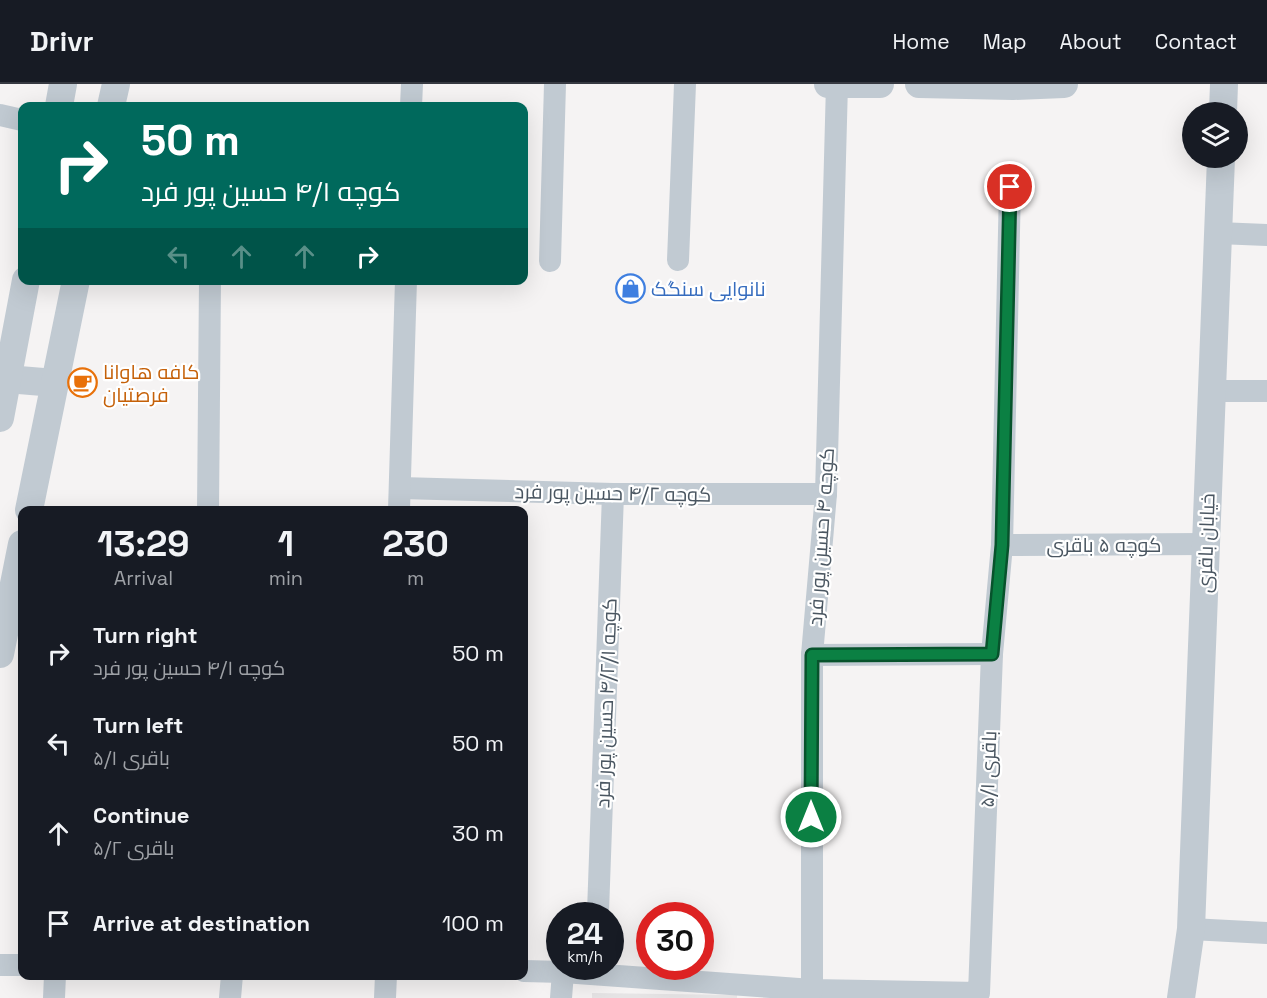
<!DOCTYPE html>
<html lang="en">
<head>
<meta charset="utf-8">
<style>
	:root { --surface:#171b24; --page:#242831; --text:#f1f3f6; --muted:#9ea1a6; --line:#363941 }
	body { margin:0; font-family:"Space Grotesk",Cairo,sans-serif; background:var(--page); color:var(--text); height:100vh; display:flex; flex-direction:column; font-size:22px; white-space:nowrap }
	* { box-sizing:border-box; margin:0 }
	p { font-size:20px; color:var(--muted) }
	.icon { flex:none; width:33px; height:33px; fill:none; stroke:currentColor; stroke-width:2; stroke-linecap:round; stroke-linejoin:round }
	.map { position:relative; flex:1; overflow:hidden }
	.sheet { position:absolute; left:18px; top:422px; width:510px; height:474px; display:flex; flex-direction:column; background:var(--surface); border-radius:12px; box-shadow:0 6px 24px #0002 }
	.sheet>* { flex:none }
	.top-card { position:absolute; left:18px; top:18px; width:510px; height:183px; border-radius:12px; box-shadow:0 6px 24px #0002; background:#00695c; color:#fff; overflow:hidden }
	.fabs { position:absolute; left:1182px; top:18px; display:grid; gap:12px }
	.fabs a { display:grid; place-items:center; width:66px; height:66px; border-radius:50%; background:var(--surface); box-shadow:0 6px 24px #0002; font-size:30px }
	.speed { position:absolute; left:546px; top:818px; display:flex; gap:12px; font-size:30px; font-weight:700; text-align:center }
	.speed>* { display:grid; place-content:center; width:78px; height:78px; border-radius:50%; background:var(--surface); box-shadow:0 6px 24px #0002; line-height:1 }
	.speed small { font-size:15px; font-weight:400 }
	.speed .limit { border:9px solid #d22; background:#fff; color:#111 }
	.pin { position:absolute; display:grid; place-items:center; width:51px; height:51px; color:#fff; margin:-26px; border:3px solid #fff; border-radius:50%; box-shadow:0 2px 6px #0007 }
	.me { position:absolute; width:66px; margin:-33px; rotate:0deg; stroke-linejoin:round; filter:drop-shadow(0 0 4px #0008) }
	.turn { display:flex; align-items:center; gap:21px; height:126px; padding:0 24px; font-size:27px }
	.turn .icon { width:78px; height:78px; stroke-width:2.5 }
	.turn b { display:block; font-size:42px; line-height:51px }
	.lanes { display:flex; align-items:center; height:57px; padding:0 24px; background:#0003; justify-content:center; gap:30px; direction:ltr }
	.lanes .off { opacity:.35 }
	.eta { display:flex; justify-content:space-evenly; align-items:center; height:102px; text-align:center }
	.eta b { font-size:36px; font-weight:700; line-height:42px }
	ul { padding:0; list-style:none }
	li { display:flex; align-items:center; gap:18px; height:90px; padding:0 24px }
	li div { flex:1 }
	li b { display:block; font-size:22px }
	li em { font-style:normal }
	header { display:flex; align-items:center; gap:36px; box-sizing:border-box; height:84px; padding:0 30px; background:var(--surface); border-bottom:2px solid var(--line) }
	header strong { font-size:28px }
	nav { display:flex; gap:33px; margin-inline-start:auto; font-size:21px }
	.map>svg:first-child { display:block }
	.education { fill:#e6e4e5 }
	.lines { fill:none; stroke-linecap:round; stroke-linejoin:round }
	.minor { stroke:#c1cad2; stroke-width:22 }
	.tertiary { stroke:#c1cad2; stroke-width:28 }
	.route-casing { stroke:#07532c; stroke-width:15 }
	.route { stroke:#0b8043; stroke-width:10 }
	.labels { text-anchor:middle; stroke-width:4.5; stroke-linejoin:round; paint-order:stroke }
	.shop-label { font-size:20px; fill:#366cbe; stroke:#fff; text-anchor:start }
	.food-label { font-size:20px; fill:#c56008; stroke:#fff; text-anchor:start }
	.street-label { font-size:20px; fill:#4a5661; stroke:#fff }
</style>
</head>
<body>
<header>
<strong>Drivr</strong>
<nav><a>Home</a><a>Map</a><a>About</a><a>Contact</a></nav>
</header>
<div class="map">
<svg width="1267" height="914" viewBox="0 0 1267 914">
	<rect width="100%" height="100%" fill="#f5f3f3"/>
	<polygon class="education" points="592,909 737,911 737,914 592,914"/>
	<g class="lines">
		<g class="minor">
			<polyline points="411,22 412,0"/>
			<polyline points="0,31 22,36"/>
			<polyline points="1218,149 1267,151"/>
			<polyline points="678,176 685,0"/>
			<polyline points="550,177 555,0"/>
			<polyline points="1212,307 1267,307"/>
			<polyline points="400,404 613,410 826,410"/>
			<polyline points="208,426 210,196"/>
			<polyline points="399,426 406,196"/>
			<polyline points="1002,461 1206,460"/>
			<polyline points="812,571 992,570"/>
			<polyline points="598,828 613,410"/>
			<polyline points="1191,845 1267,849"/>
			<polyline points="0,881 22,881"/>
			<polyline points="524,887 563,888 812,906 979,909 992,570 1002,461 1010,103"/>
			<polyline points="812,906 812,571 826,410 837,0"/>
			<polyline points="54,914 55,891"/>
			<polyline points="230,914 232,891"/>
			<polyline points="385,914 386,891"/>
			<polyline points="561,914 563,888"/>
		</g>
		<g class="tertiary">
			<polyline points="828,0 880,0"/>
			<polyline points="919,0 1013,2 1064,0"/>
			<polyline points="59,22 63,0"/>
			<polyline points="111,22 116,0"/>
			<polyline points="1223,28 1224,0"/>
			<polyline points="7,295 55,299"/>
			<polyline points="0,334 26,196"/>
			<polyline points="29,426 76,196"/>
			<polyline points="0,570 22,460"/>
			<polyline points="1181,914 1191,845 1221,74"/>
		</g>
	</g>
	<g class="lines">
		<defs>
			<polyline id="route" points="811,733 812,571 992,570 1002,461 1010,103"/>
		</defs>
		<use href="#route" class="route-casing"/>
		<use href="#route" class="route"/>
	</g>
	<defs>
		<symbol id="shop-ring" viewBox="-11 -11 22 22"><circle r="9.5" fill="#fff" stroke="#3f7fe0" stroke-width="1.5"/><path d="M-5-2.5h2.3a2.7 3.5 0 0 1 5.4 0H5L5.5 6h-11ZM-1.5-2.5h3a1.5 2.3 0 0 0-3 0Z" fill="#3f7fe0"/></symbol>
		<symbol id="cafe-ring" viewBox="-11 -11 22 22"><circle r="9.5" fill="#fff" stroke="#e8710a" stroke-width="1.5"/><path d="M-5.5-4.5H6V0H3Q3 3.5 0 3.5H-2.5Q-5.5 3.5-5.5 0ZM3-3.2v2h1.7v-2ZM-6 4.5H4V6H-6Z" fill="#e8710a"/></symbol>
	</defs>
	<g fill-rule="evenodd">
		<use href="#shop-ring" x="614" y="188" width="33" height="33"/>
		<use href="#cafe-ring" x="66" y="282" width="33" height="33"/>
	</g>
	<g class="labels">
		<g class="shop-label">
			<text x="651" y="212">نانوایی سنگک</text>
		</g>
		<g class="food-label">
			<text x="103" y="295">کافه هاوانا<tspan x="103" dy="23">فرصتیان</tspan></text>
		</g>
		<g class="street-label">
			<text transform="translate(613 409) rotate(1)" y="7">کوچه ۴/۲ حسین پور فرد</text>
			<text transform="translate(821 453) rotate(-86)" y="7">کوچه ۴ حسین پور فرد</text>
			<text transform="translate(1206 459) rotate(-88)" y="7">خیابان باقری</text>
			<text x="1104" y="468">کوچه ۵ باقری</text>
			<text transform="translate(606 619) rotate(-88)" y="7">کوچه ۴/۲/۱ حسین پور فرد</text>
			<text transform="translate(988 685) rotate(-88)" y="7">باقری ۵/۱</text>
		</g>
	</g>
</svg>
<div class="fabs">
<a><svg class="icon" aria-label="layers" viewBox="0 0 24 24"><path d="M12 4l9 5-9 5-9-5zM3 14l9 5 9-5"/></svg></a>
</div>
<div class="speed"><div>24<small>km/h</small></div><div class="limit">30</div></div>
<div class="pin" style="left:1010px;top:103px;background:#d93025"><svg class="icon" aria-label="arrive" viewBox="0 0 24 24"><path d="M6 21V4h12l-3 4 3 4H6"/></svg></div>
<svg class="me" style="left:811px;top:733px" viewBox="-20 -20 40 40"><circle r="17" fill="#0b8043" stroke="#fff" stroke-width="3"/><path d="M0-11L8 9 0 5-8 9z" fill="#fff"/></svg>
<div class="top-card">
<div class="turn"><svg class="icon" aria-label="right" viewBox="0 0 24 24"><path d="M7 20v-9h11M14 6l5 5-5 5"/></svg><div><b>50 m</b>کوچه ۴/۱ حسین پور فرد</div></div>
<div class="lanes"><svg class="icon off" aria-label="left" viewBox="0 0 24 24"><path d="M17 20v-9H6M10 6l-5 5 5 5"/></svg><svg class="icon off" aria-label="ahead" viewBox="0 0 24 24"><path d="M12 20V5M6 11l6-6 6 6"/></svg><svg class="icon off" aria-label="ahead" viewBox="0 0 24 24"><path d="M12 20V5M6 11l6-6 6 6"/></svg><svg class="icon" aria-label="right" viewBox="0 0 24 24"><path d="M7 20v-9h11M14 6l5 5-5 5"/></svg></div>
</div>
<section class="sheet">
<div class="eta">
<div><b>13:29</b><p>Arrival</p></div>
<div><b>1</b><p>min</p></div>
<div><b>230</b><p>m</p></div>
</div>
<ul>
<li><svg class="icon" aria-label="right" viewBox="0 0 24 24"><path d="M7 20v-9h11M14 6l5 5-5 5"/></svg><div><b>Turn right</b><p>کوچه ۴/۱ حسین پور فرد</p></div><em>50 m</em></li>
<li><svg class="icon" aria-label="left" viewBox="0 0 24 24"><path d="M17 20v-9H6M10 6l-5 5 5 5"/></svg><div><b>Turn left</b><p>باقری ۵/۱</p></div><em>50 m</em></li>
<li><svg class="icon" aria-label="ahead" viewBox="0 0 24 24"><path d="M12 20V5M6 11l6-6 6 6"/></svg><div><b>Continue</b><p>باقری ۵/۲</p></div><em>30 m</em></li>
<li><svg class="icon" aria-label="arrive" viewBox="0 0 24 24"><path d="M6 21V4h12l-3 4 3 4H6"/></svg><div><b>Arrive at destination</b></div><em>100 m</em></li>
</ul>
</section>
</div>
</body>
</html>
